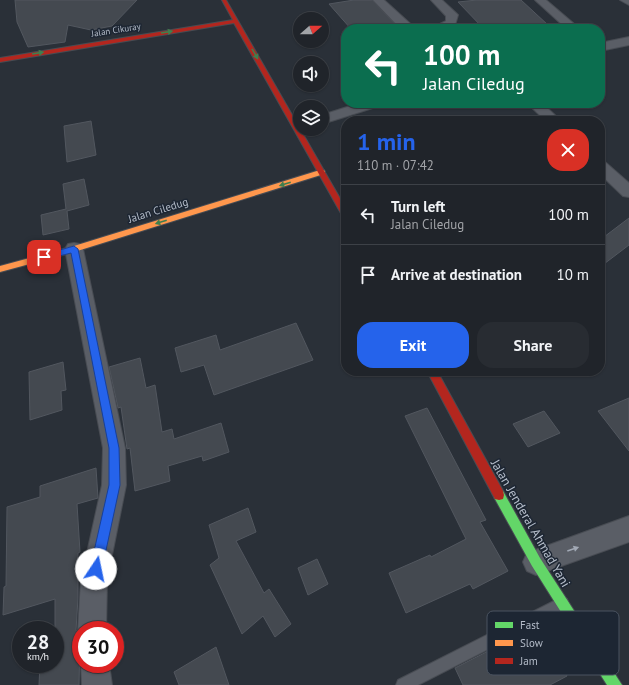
<!DOCTYPE html>
<html lang="en">
<head>
<meta charset="utf-8">
<style>
	:root { --surface:#20242a; --page:#282c32; --text:#f1f3f6; --muted:#a2a4a8; --line:#3d4147; --accent:#2563eb }
	body { margin:0; font-family:"PT Sans",sans-serif; background:var(--page); color:var(--text); height:100vh; display:flex; flex-direction:column; font-size:15px; white-space:nowrap }
	* { box-sizing:border-box; margin:0 }
	p { font-size:13px; color:var(--muted) }
	.icon { flex:none; width:22px; height:22px; fill:none; stroke:currentColor; stroke-width:2; stroke-linecap:round; stroke-linejoin:round }
	.map { position:relative; flex:1; overflow:hidden }
	.details { position:absolute; left:341px; top:116px; width:264px; height:260px; display:flex; flex-direction:column; background:var(--surface); border-radius:16px; box-shadow:0 1px 3px #0004,0 0 0 1px var(--line) }
	.details>* { flex:none }
	.banner { position:absolute; left:341px; top:24px; width:264px; height:84px; border-radius:16px; box-shadow:0 1px 3px #0004,0 0 0 1px var(--line); background:#0b6e4f; color:#fff; overflow:hidden }
	.needle { width:26px; rotate:69deg }
	.controls { position:absolute; left:293px; top:12px; display:grid; gap:8px }
	.controls a { display:grid; place-items:center; width:36px; height:36px; border-radius:50%; background:var(--surface); box-shadow:0 1px 3px #0004,0 0 0 1px var(--line); font-size:20px }
	.speed { position:absolute; left:12px; top:621px; display:flex; gap:8px; font-size:20px; font-weight:700; text-align:center }
	.speed>* { display:grid; place-content:center; width:52px; height:52px; border-radius:50%; background:var(--surface); box-shadow:0 1px 3px #0004,0 0 0 1px var(--line); line-height:1 }
	.speed small { font-size:10px; font-weight:400 }
	.speed .limit { border:6px solid #d22; background:#fff; color:#111 }
	.pin { position:absolute; display:grid; place-items:center; width:34px; height:34px; color:#fff; margin:-17px; border-radius:8px; box-shadow:0 2px 6px #0006 }
	.me { position:absolute; width:44px; margin:-22px; rotate:11deg; stroke-linejoin:round; filter:drop-shadow(0 0 3px #0008) }
	.turn { display:flex; align-items:center; gap:14px; height:84px; padding:0 16px; font-size:18px }
	.turn .icon { width:52px; height:52px; stroke-width:2.5 }
	.turn b { display:block; font-size:28px; line-height:34px }
	.round { display:grid; place-items:center; flex:none; width:42px; height:42px; border-radius:16px; background:var(--page) }
	.headline { display:flex; align-items:center; justify-content:space-between; height:68px; padding:0 16px }
	h1 { font-size:24px; font-weight:600; line-height:30px; color:var(--accent) }
	.button { display:flex; gap:8px; margin-top:auto; padding:8px 16px }
	.button a { flex:1; height:46px; border-radius:16px; background:var(--accent); color:#fff; font-size:16px; font-weight:600; line-height:46px; text-align:center }
	.button a+a { background:var(--page); color:var(--text) }
	ul { padding:0; list-style:none }
	li { display:flex; align-items:center; gap:12px; height:60px; padding:0 16px; border-top:1px solid var(--line) }
	li div { flex:1 }
	li b { display:block; font-size:15px }
	li em { font-style:normal }
	.map>svg:first-child { display:block }
	.building { fill:#444950; stroke:#52575f }
	.lines { fill:none; stroke-linecap:round; stroke-linejoin:round }
	.lane-casing { stroke:#484c53; stroke-width:2 }
	.street-casing { stroke:#484c53; stroke-width:2 }
	.fast-casing { stroke:#484c53; stroke-width:2 }
	.slow-casing { stroke:#484c53; stroke-width:2 }
	.jam-casing { stroke:#484c53; stroke-width:2 }
	.lane { fill:#5a5e66; fill-rule:evenodd }
	.street { fill:#5a5e66; fill-rule:evenodd }
	.fast { fill:#63d668; fill-rule:evenodd }
	.slow { fill:#ff974d; fill-rule:evenodd }
	.jam { fill:#b3261e; fill-rule:evenodd }
	.oneway { fill:#407e4e }
	.oneway2 { fill:#a2a9b5 }
	.route { fill:#2563eb; stroke:#184099 }
	.labels { text-anchor:middle; stroke-width:3; stroke-linejoin:round; paint-order:stroke }
	.far-street-label { font-size:9px; fill:#b4bcc9; stroke:#1d2633 }
	.street-label { font-size:11px; fill:#b4bcc9; stroke:#1d2633 }
	.near-street-label { font-size:13px; fill:#b4bcc9; stroke:#1d2633 }
	.key { fill:#1d2633; stroke:#4a5360; stroke-width:1 }
	.key-label { font-size:11px; fill:#b4bcc9 }
</style>
</head>
<body>
<div class="map">
<svg width="629" height="685" viewBox="0 0 629 685">
	<rect width="100%" height="100%" fill="#2a3038"/>
	<g class="building">
		<polygon points="15,0 137,0 112,26 91,30 68,25 65,42 28,47 17,22"/>
		<polygon points="354,0 372,0 400,29 351,29 329,4"/>
		<polygon points="477,0 521,0 548,25 521,29 484,29 458,2"/>
		<polygon points="91,121 96,155 67,162 64,126"/>
		<polygon points="84,179 89,205 67,211 69,229 43,235 41,215 66,209 63,184"/>
		<polygon points="629,218 629,245 600,267 600,240"/>
		<polygon points="296,323 313,360 214,395 204,365 181,372 175,348 216,335 220,350"/>
		<polygon points="140,358 146,388 155,385 162,432 172,429 174,439 221,423 229,452 203,461 202,456 168,466 170,481 135,491 130,448 127,449 121,407 118,408 109,367"/>
		<polygon points="63,362 66,390 61,391 62,410 30,420 29,372"/>
		<polygon points="629,398 629,451 598,411"/>
		<polygon points="427,408 486,520 480,522 508,571 473,589 470,584 406,613 389,573 430,555 431,557 466,539 405,416"/>
		<polygon points="544,411 560,433 528,447 513,424"/>
		<polygon points="96,468 98,498 77,504 80,552 78,553 78,598 76,630 80,638 79,685 39,685 40,664 55,664 55,599 3,615 4,587 6,586 7,507 40,497 40,486"/>
		<polygon points="248,508 256,532 236,541 264,593 269,589 291,624 275,637 263,616 242,634 210,565 219,558 209,525"/>
		<polygon points="317,559 328,584 308,595 298,568"/>
		<polygon points="539,625 567,676 550,685 463,685 455,668"/>
		<polygon points="216,647 229,685 179,685 174,672"/>
	</g>
	<g class="lines">
		<defs>
			<polygon id="lane" points="562,597 567,599 569,604 567,609 418,685 396,685 398,680"/>
			<g id="street">
				<polygon points="373,0 384,0 416,29 402,29 398,26"/>
				<polygon points="431,0 442,0 456,13 458,15 455,25 446,29 430,29 446,21 446,16"/>
				<polygon points="535,0 546,0 580,29 567,29"/>
				<polygon points="620,0 629,0 629,5"/>
				<polygon points="629,37 629,45 600,51 600,43"/>
				<polygon points="360,103 381,103 379,106 322,124 322,115"/>
				<polygon points="527,103 542,103 561,121 546,121"/>
				<polygon points="600,160 605,162 629,183 629,197 623,196 600,174"/>
				<polygon points="74,243 80,244 83,249 125,448 126,485 107,580 106,630 81,630 81,637 78,630 81,580 102,485 103,448 65,249 68,244"/>
				<polygon points="629,516 629,542 536,575 527,571 523,562 527,553"/>
				<polygon points="81,663 109,664 112,685 82,685"/>
			</g>
			<polygon id="fast" points="499,490 503,491 540,558 622,685 607,685 532,566 495,499 494,495 495,491"/>
			<polygon id="slow" points="320,170 324,170 325,172 324,174 74,252 0,272 0,266 74,246"/>
			<g id="jam">
				<polygon points="222,0 226,0 346,209 346,218 342,215 234,23 0,62 0,58 233,20"/>
				<polygon points="427,371 437,371 503,491 504,495 503,499 499,500 495,499"/>
			</g>
		</defs>
		<use href="#lane" class="lane-casing"/>
		<use href="#street" class="street-casing"/>
		<use href="#fast" class="fast-casing"/>
		<use href="#slow" class="slow-casing"/>
		<use href="#jam" class="jam-casing"/>
		<use href="#lane" class="lane"/>
		<use href="#street" class="street"/>
		<use href="#fast" class="fast"/>
		<use href="#slow" class="slow"/>
		<use href="#jam" class="jam"/>
	</g>
	<defs><path id="oneway-solid" d="M-6-.8H1V-3.2L6.5 0L1 3.2V.8H-6Z"/></defs>
	<g class="oneway">
		<use href="#oneway-solid" transform="translate(167 32) rotate(-9)"/>
		<use href="#oneway-solid" transform="translate(38 53) rotate(-9)"/>
		<use href="#oneway-solid" transform="translate(255 54) rotate(60)"/>
		<use href="#oneway-solid" transform="translate(285 184) rotate(163)"/>
		<use href="#oneway-solid" transform="translate(161 222) rotate(163)"/>
	</g>
	<use class="oneway2" href="#oneway-solid" transform="translate(573 549) rotate(-19)"/>
	<polygon class="route" points="74,246 78,249 119,448 120,485 102,569 101,573 96,575 92,573 90,569 109,485 109,448 71,253 44,260 40,257 42,255"/>
	<g class="labels">
		<g class="far-street-label">
			<text transform="translate(116 30) rotate(-9)" y="3">Jalan Cikuray</text>
		</g>
		<g class="street-label">
			<text transform="translate(158 210) rotate(-17)" y="4">Jalan Ciledug</text>
		</g>
		<g class="near-street-label">
			<text transform="translate(531 523) rotate(60)" y="5">Jalan Jenderal Ahmad Yani</text>
		</g>
	</g>
	<rect x="487" y="611" width="132" height="64" rx="6" class="key"/>
	<rect x="495" y="622" width="18" height="6" fill="#63d668"/>
	<rect x="495" y="640" width="18" height="6" fill="#ff974d"/>
	<rect x="495" y="658" width="18" height="6" fill="#b3261e"/>
	<g class="key-label">
		<text x="520" y="629">Fast</text>
		<text x="520" y="647">Slow</text>
		<text x="520" y="665">Jam</text>
	</g>
</svg>
<div class="controls">
<a><svg class="needle" viewBox="-14 -14 28 28"><path d="M0-13l5 13h-10z" fill="#e53935"/><path d="M0 13l5-13h-10z" fill="#a2a4a8"/></svg></a>
<a><svg class="icon" aria-label="sound" viewBox="0 0 24 24"><path d="M4 9h4l5-4v14l-5-4H4zM17 9q2 3 0 6"/></svg></a>
<a><svg class="icon" aria-label="layers" viewBox="0 0 24 24"><path d="M12 4l9 5-9 5-9-5zM3 14l9 5 9-5"/></svg></a>
</div>
<div class="speed"><div>28<small>km/h</small></div><div class="limit">30</div></div>
<div class="pin" style="left:44px;top:257px;background:#d93025"><svg class="icon" aria-label="arrive" viewBox="0 0 24 24"><path d="M6 21V4h12l-3 4 3 4H6"/></svg></div>
<svg class="me" style="left:96px;top:569px" viewBox="-20 -20 40 40"><circle r="19" fill="#fff"/><path d="M0-13L10 11 0 6-10 11z" fill="#2563eb"/></svg>
<div class="banner">
<div class="turn"><svg class="icon" aria-label="left" viewBox="0 0 24 24"><path d="M17 20v-9H6M10 6l-5 5 5 5"/></svg><div><b>100 m</b>Jalan Ciledug</div></div>
</div>
<section class="details">
<div class="headline"><div><h1>1 min</h1><p>110 m · 07:42</p></div><a class="round" style="background:#d93025;color:#fff"><svg class="icon" aria-label="close" viewBox="0 0 24 24"><path d="M6 6l12 12M18 6L6 18"/></svg></a></div>
<ul>
<li><svg class="icon" aria-label="left" viewBox="0 0 24 24"><path d="M17 20v-9H6M10 6l-5 5 5 5"/></svg><div><b>Turn left</b><p>Jalan Ciledug</p></div><em>100 m</em></li>
<li><svg class="icon" aria-label="arrive" viewBox="0 0 24 24"><path d="M6 21V4h12l-3 4 3 4H6"/></svg><div><b>Arrive at destination</b></div><em>10 m</em></li>
</ul>
<div class="button"><a>Exit</a><a>Share</a></div>
</section>
</div>
</body>
</html>
